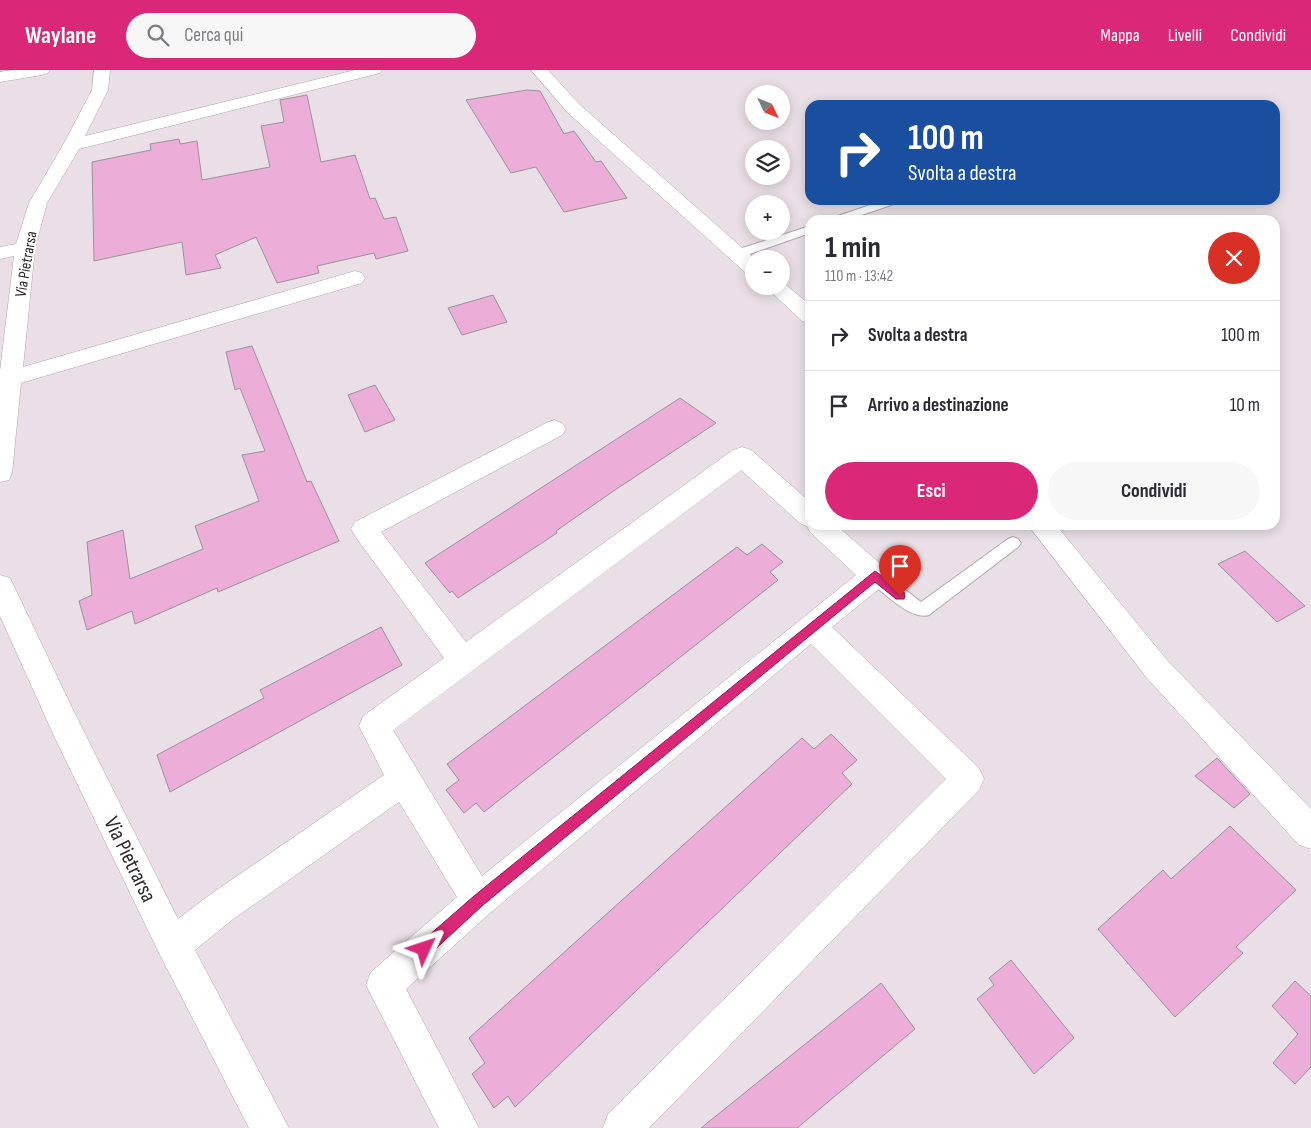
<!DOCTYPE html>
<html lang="it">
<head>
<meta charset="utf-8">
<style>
	:root { --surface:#fff; --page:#f7f7f7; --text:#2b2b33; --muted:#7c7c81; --line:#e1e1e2; --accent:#db2777 }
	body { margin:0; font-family:"Sofia Sans Condensed",sans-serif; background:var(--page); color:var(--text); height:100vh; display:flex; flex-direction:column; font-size:19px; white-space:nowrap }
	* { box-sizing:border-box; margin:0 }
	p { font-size:16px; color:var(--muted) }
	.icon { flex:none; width:28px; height:28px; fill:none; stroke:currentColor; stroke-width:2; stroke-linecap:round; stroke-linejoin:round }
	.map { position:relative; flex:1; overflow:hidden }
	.sheet { position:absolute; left:805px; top:145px; width:475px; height:315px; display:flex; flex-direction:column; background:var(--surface); border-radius:15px; box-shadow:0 2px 12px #0003 }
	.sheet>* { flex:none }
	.banner { position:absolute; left:805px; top:30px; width:475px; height:105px; border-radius:15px; box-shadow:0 2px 12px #0003; background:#1a4fa0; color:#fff; overflow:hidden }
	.needle { width:32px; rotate:133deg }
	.controls { position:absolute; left:745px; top:15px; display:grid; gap:10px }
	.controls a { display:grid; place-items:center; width:45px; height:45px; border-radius:50%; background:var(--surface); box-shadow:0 2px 12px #0003; font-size:25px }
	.pin { position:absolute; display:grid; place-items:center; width:42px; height:42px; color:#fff; margin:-51px -21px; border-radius:50% 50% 50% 0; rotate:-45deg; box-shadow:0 0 5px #0007 }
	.pin .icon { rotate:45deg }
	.me { position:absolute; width:55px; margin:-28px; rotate:48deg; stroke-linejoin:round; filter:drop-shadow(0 0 4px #0008) }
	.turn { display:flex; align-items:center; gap:18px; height:105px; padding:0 20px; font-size:22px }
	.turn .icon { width:65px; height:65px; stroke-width:2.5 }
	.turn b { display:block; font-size:35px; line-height:42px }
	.round { display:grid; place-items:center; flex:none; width:52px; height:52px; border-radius:26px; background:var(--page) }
	.head { display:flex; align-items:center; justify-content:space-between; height:85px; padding:0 20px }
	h1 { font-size:30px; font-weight:700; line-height:38px }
	.action { display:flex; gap:10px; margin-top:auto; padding:10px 20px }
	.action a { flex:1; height:58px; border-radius:30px; background:var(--accent); color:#fff; font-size:20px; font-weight:700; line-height:58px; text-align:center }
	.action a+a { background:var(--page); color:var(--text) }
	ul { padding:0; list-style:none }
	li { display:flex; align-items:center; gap:15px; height:70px; padding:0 20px; border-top:1px solid var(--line) }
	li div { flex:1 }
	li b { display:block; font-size:19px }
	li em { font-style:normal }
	header { display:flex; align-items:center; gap:30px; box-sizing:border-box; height:70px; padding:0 25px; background:var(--accent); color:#fff }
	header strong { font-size:24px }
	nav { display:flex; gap:28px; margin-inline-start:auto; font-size:18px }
	.search { width:350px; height:45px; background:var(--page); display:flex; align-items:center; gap:12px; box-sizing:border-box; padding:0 18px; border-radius:28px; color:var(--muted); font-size:19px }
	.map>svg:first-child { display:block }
	.building { fill:#ecaed8; stroke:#9c9298 }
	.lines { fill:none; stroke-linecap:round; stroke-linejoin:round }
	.service-casing { stroke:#b0a6ad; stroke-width:2 }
	.minor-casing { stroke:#b0a6ad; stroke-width:1 }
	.service { fill:#fff; fill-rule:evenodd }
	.minor { fill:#fff; fill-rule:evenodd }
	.route { fill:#db2777; stroke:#8e194d }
	.labels { text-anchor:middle; stroke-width:4; stroke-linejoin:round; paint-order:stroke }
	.far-street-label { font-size:16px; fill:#302c2e; stroke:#fff }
	.near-street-label { font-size:22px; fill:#302c2e; stroke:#fff }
</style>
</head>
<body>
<header>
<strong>Waylane</strong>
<div class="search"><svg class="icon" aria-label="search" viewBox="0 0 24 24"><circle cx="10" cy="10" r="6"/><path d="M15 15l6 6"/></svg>Cerca qui</div>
<nav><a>Mappa</a><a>Livelli</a><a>Condividi</a></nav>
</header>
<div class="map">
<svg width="1311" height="1058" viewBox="0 0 1311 1058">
	<rect width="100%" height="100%" fill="#eadfe6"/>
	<g class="building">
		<polygon points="527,20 540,21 564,64 574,61 596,92 601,91 627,128 564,142 536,97 511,103 466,30"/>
		<polygon points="307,25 321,92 355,85 370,129 375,128 384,149 396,147 408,181 376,189 374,183 317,196 319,203 277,213 256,167 215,185 221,198 186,205 182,172 94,191 92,92 151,80 150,74 179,69 180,74 197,71 202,110 270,97 261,56 284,52 280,30"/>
		<polygon points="493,225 507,252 462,265 448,238"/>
		<polygon points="252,276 307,412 311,411 339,471 218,522 217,518 135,554 132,541 87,560 79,531 92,525 87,472 123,460 130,509 203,479 195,456 259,431 242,385 265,381 240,318 235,320 226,282"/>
		<polygon points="375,315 395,350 365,362 348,325"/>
		<polygon points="680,328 716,353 612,422 556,461 557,463 458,528 452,521 450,523 425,493"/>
		<polygon points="762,474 783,492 770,502 778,510 484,742 476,733 464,743 446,720 459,710 447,694 737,477 747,485"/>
		<polygon points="1245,481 1305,536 1277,552 1218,494"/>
		<polygon points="381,557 402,595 170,722 157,685 264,628 260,620"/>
		<polygon points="831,664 857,690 842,703 852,714 515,1037 508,1026 494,1038 472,1004 485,993 469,968 802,668 814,679"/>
		<polygon points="1217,688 1250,724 1234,738 1195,706"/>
		<polygon points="1230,756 1296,820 1236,877 1243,883 1175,947 1098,859 1163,800 1171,809"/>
		<polygon points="1011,890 1074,968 1034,1004 977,929 994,915 989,908"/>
		<polygon points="1295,911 1311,926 1311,997 1295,1014 1273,993 1298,964 1272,936"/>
		<polygon points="881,913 915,959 797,1058 701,1058"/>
	</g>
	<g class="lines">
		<defs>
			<g id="service">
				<polygon points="885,130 902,130 900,132 847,150 830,150 832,148"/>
				<polygon points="810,156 810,163 741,187 737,188 731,184 733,181"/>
				<path d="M1013,467L1018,469L1021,473L1018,477L929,545C911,551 883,522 869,511L867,506L869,501L875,499L881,501L921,532L1008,469Z"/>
			</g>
			<g id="minor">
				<polygon points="13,0 50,0 48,3 42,5 0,12 0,2"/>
				<polygon points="94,0 110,0 108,20 85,66 355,0 382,0 380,3 79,79 47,133 35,178 23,297 355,201 362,203 365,208 362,213 21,313 12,403 9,410 0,412 0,301 14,186 0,189 0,177 16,174 29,133 63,75 92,20"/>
				<polygon points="531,0 548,0 579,34 755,189 754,205 747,204 567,42"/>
				<polygon points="781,211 810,235 810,253 802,251 765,216 781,216"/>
				<path d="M554,350L562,353L566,359L562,365L381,462L466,572L733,380L742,377L751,380L810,432V455H836L885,498L889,506L885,514L832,557L979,698L984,709L979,720L649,1058H603L608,1044L946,709L811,574L490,843L406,919L479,1058H439L366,915L371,902L457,827L399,732L232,850L195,880L289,1058H249L161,887L54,666L0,546V505L10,508L76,646L178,849L208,826L384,705L359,656L363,646L444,588L355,466L351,459L355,452L546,353ZM741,400L801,454L807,456L810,462L856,505L482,806L393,660Z"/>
				<polygon points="1028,455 1056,455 1167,590 1311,739 1311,779 1299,775 1147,608"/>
			</g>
		</defs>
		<use href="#service" class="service-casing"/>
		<use href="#minor" class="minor-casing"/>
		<use href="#service" class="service"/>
		<use href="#minor" class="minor"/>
	</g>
	<polygon class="route" points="875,501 904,522 905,526 904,529 896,529 875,512 483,835 430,884 424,886 419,884 417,879 419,874 474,826"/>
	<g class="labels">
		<g class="far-street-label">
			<text transform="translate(25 194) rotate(-80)" y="6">Via Pietrarsa</text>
		</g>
		<g class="near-street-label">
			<text transform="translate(131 789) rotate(64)" y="8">Via Pietrarsa</text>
		</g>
	</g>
</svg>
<div class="controls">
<a><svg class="needle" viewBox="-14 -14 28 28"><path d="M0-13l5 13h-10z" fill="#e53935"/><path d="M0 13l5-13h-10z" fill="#7c7c81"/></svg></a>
<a><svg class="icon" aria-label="layers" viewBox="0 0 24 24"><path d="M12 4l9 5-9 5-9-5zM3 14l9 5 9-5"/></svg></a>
<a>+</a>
<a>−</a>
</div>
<div class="pin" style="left:900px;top:526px;background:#d93025"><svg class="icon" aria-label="arrive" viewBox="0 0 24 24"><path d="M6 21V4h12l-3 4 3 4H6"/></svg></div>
<svg class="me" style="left:424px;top:879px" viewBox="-20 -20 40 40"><path d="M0-17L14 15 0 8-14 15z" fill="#db2777" stroke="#fff" stroke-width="4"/></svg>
<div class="banner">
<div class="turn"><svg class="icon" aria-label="right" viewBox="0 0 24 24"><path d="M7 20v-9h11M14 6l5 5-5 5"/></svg><div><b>100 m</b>Svolta a destra</div></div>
</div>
<section class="sheet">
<div class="head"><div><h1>1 min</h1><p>110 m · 13:42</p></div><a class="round" style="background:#d93025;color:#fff"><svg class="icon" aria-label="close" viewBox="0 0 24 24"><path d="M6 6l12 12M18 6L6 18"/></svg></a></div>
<ul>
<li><svg class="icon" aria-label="right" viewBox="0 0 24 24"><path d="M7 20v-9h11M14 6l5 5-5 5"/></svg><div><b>Svolta a destra</b></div><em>100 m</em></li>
<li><svg class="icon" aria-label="arrive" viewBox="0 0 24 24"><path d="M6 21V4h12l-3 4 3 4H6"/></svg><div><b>Arrivo a destinazione</b></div><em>10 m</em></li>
</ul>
<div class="action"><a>Esci</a><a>Condividi</a></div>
</section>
</div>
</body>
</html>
